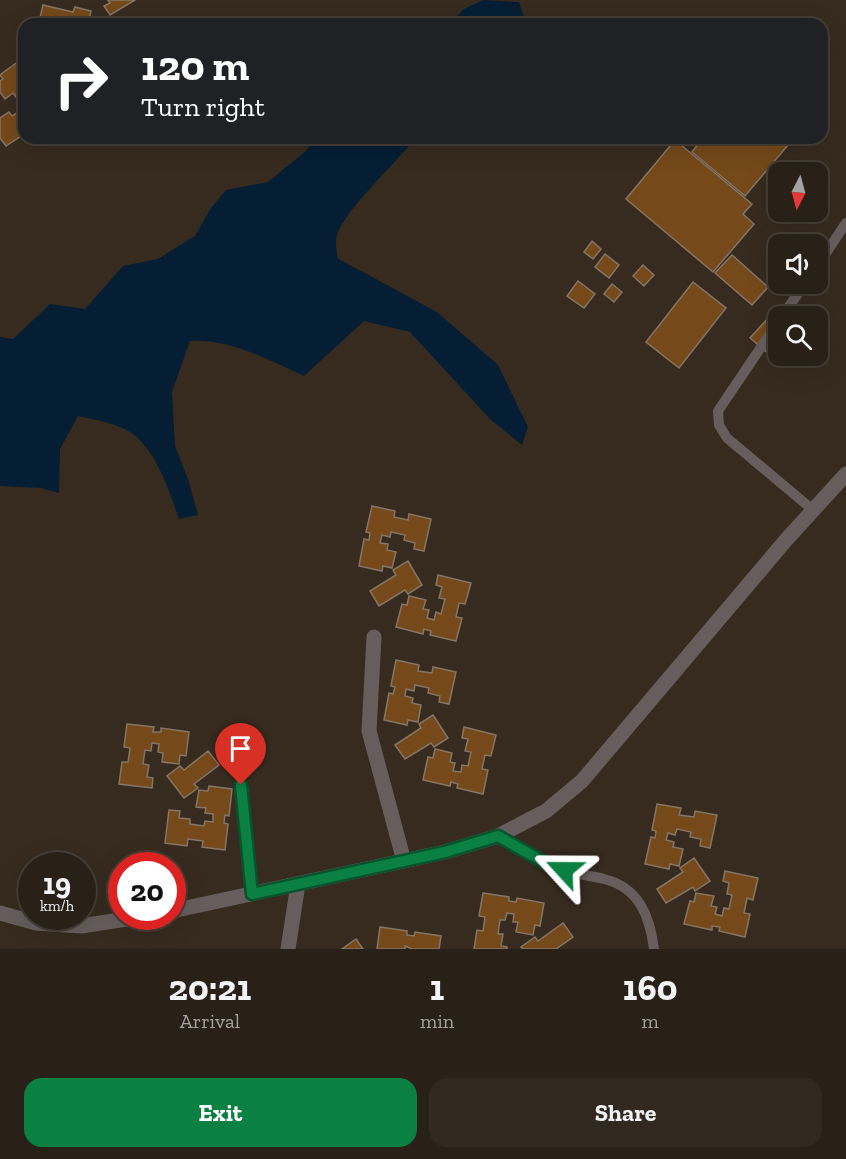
<!DOCTYPE html>
<html lang="en">
<head>
<meta charset="utf-8">
<style>
	:root { --surface:#292017; --page:#312820; --text:#f1f3f6; --muted:#a5a3a1; --line:#453e36; --accent:#0b8043 }
	body { margin:0; font-family:"Zilla Slab",serif; background:var(--page); color:var(--text); height:100vh; display:flex; flex-direction:column; font-size:22px; white-space:nowrap }
	* { box-sizing:border-box; margin:0 }
	p { font-size:20px; color:var(--muted) }
	.icon { flex:none; width:33px; height:33px; fill:none; stroke:currentColor; stroke-width:2; stroke-linecap:round; stroke-linejoin:round }
	.map { position:relative; height:949px; overflow:hidden }
	.drawer { display:flex; flex-direction:column; background:var(--surface); flex:1 }
	.drawer>* { flex:none }
	.guide { position:absolute; left:18px; top:18px; width:810px; height:126px; border-radius:18px; box-shadow:0 6px 24px #0002,0 0 0 2px var(--line); background:#202124; color:#fff; overflow:hidden }
	.needle { width:39px; rotate:186deg }
	.controls { position:absolute; left:768px; top:162px; display:grid; gap:12px }
	.controls a { display:grid; place-items:center; width:60px; height:60px; border-radius:12px; background:var(--surface); box-shadow:0 6px 24px #0002,0 0 0 2px var(--line); font-size:30px }
	.speed { position:absolute; left:18px; top:852px; display:flex; gap:12px; font-size:30px; font-weight:700; text-align:center }
	.speed>* { display:grid; place-content:center; width:78px; height:78px; border-radius:50%; background:var(--surface); box-shadow:0 6px 24px #0002,0 0 0 2px var(--line); line-height:1 }
	.speed small { font-size:15px; font-weight:400 }
	.speed .limit { border:9px solid #d22; background:#fff; color:#111 }
	.pin { position:absolute; display:grid; place-items:center; width:51px; height:51px; color:#fff; margin:-62px -26px; border-radius:50% 50% 50% 0; rotate:-45deg; box-shadow:0 0 6px #0007 }
	.pin .icon { rotate:45deg }
	.me { position:absolute; width:66px; margin:-33px; rotate:294deg; stroke-linejoin:round; filter:drop-shadow(0 0 4px #0008) }
	.turn { display:flex; align-items:center; gap:21px; height:126px; padding:0 24px; font-size:27px }
	.turn .icon { width:78px; height:78px; stroke-width:2.5 }
	.turn b { display:block; font-size:42px; line-height:51px }
	.eta { display:flex; justify-content:space-evenly; align-items:center; height:102px; text-align:center }
	.eta b { font-size:36px; font-weight:700; line-height:42px }
	.button { display:flex; gap:12px; margin-top:auto; padding:12px 24px }
	.button a { flex:1; height:69px; border-radius:18px; background:var(--accent); color:#fff; font-size:24px; font-weight:700; line-height:69px; text-align:center }
	.button a+a { background:var(--page); color:var(--text) }
	.map>svg:first-child { display:block }
	.water { fill:#051e33 }
	.building { fill:#754919; stroke:#847567; stroke-width:1.5 }
	.lines { fill:none; stroke-linecap:round; stroke-linejoin:round }
	.service { stroke:#675d5d; stroke-width:10 }
	.minor { stroke:#675d5d; stroke-width:15 }
	.route-casing { stroke:#07532c; stroke-width:15 }
	.route { stroke:#0b8043; stroke-width:10 }
</style>
</head>
<body>
<div class="map">
<svg width="846" height="949" viewBox="0 0 846 949">
	<rect width="100%" height="100%" fill="#372b1f"/>
	<g class="water">
		<polygon points="483,0 519,2 525,21 523,24 450,24 464,9"/>
		<path d="M314,138H415C396,164 346,208 337,235C335,241 337,251 337,258L437,312L498,365L528,427L522,445L490,419L410,332L364,321L304,376C271,360 227,338 190,341L172,392L175,446L189,482L198,515L179,519C169,491 160,461 139,439C126,425 96,420 78,416L60,449L59,493L41,488L0,486V337L13,339L50,304L85,309L123,266L158,259L195,236L211,208L226,190L268,182L306,151Z"/>
	</g>
	<g class="building">
		<polygon points="108,0 135,0 110,15 104,6 110,3"/>
		<polygon points="43,5 73,12 75,7 91,11 88,24 48,24 39,22"/>
		<polygon points="19,61 24,68 24,95 22,93 16,97 13,93 5,99 0,92 0,81 3,79 0,75"/>
		<polygon points="24,101 24,126 20,129 24,134 6,146 0,138 0,118 9,112 12,116 24,108 20,103"/>
		<polygon points="703,138 794,138 745,196 692,152"/>
		<polygon points="675,140 752,204 743,214 754,224 713,272 626,199"/>
		<polygon points="592,241 601,249 593,259 584,252"/>
		<polygon points="605,254 619,265 609,278 595,267"/>
		<polygon points="732,255 768,287 752,305 715,273"/>
		<polygon points="643,265 654,275 644,286 633,276"/>
		<polygon points="578,281 595,294 584,308 567,296"/>
		<polygon points="693,282 726,308 679,368 646,342"/>
		<polygon points="612,284 622,292 614,302 604,294"/>
		<polygon points="771,315 778,321 778,356 780,356 776,360 750,338"/>
		<polygon points="372,506 395,511 394,517 408,520 409,514 431,519 424,551 414,549 415,543 404,540 405,535 391,532 390,537 382,535 380,543 388,544 387,550 396,552 392,568 383,566 382,571 359,566 364,539 369,540 370,533 366,532"/>
		<polygon points="408,561 422,585 408,594 405,590 379,606 370,591 396,575 393,570"/>
		<polygon points="438,575 471,583 465,604 459,603 456,617 462,618 456,641 430,635 431,631 424,629 423,634 396,627 402,604 407,605 409,596 426,600 423,609 429,610 427,618 434,620 436,612 441,614 445,599 439,598 442,587 436,585"/>
		<polygon points="396,660 419,665 418,671 432,673 433,667 456,672 449,704 439,702 440,696 428,693 429,688 415,685 414,691 406,689 405,696 413,698 412,703 421,705 418,722 408,720 407,725 384,720 389,693 393,694 395,687 391,686"/>
		<polygon points="433,715 448,738 434,747 431,743 405,759 395,745 421,728 419,724"/>
		<polygon points="127,724 154,727 153,732 161,732 161,728 189,732 186,756 180,755 179,764 162,762 163,753 158,752 159,744 152,743 151,751 145,750 143,764 149,765 147,777 153,778 152,788 119,784 122,762 128,762 130,748 124,747"/>
		<polygon points="464,727 496,735 491,756 485,755 482,769 488,770 483,794 457,788 458,784 451,782 450,786 423,780 428,757 433,758 435,749 452,753 450,762 455,763 453,771 461,772 462,765 468,766 471,752 465,751 468,739 462,738"/>
		<polygon points="208,751 219,765 194,784 198,788 184,798 167,776 180,766 184,770"/>
		<polygon points="209,786 232,789 229,816 225,815 224,823 228,824 225,850 202,847 203,841 188,839 187,846 165,843 169,810 180,811 179,818 190,819 190,824 204,826 205,821 213,822 213,814 205,813 206,808 196,807 199,790 208,791"/>
		<polygon points="657,804 681,808 679,815 694,817 695,811 717,815 710,848 700,846 701,839 690,837 691,832 677,829 675,835 668,833 666,840 674,842 673,847 683,849 679,866 670,864 669,869 645,864 651,837 655,838 656,831 652,830"/>
		<polygon points="694,858 710,881 695,891 693,887 666,903 657,889 683,872 680,868"/>
		<polygon points="725,871 758,878 753,900 747,898 744,913 750,914 745,937 719,931 720,927 712,926 712,930 684,924 690,901 694,902 696,893 714,896 711,906 717,907 715,914 722,916 724,908 729,909 732,895 727,894 729,883 723,881"/>
		<polygon points="483,893 509,897 509,901 516,902 517,898 544,903 540,926 535,925 533,935 516,932 518,922 513,922 514,914 507,913 505,920 500,920 498,934 503,934 501,946 507,947 507,949 474,949 477,930 483,931 485,917 479,916"/>
		<polygon points="563,923 573,937 556,949 523,949 521,947 535,937 538,941"/>
		<polygon points="380,927 407,931 407,935 414,936 415,932 441,936 439,949 412,949 405,946 405,949 377,949"/>
		<polygon points="356,939 363,949 342,949"/>
	</g>
	<g class="lines">
		<g class="service">
			<polyline points="818,265 846,223"/>
			<polyline points="782,316 805,284"/>
			<polyline points="778,322 718,411 719,425 727,438 813,510"/>
			<polyline points="241,785 252,893"/>
			<path d="M498,836C515,846 532,858 550,866C567,874 586,874 604,879C639,887 650,917 654,949"/>
		</g>
		<g class="minor">
			<polyline points="374,637 369,731 404,861"/>
			<polyline points="172,911 445,852 498,836 546,811 582,781 786,540 846,474"/>
			<polyline points="0,913 36,923 81,926 146,916"/>
			<polyline points="288,949 298,884"/>
		</g>
	</g>
	<g class="lines">
		<defs>
			<polyline id="route" points="241,785 252,894 445,852 498,836 551,866 564,870"/>
		</defs>
		<use href="#route" class="route-casing"/>
		<use href="#route" class="route"/>
	</g>
</svg>
<div class="controls">
<a><svg class="needle" viewBox="-14 -14 28 28"><path d="M0-13l5 13h-10z" fill="#e53935"/><path d="M0 13l5-13h-10z" fill="#a5a3a1"/></svg></a>
<a><svg class="icon" aria-label="sound" viewBox="0 0 24 24"><path d="M4 9h4l5-4v14l-5-4H4zM17 9q2 3 0 6"/></svg></a>
<a><svg class="icon" aria-label="search" viewBox="0 0 24 24"><circle cx="10" cy="10" r="6"/><path d="M15 15l6 6"/></svg></a>
</div>
<div class="speed"><div>19<small>km/h</small></div><div class="limit">20</div></div>
<div class="pin" style="left:241px;top:785px;background:#d93025"><svg class="icon" aria-label="arrive" viewBox="0 0 24 24"><path d="M6 21V4h12l-3 4 3 4H6"/></svg></div>
<svg class="me" style="left:564px;top:870px" viewBox="-20 -20 40 40"><path d="M0-17L14 15 0 8-14 15z" fill="#0b8043" stroke="#fff" stroke-width="4"/></svg>
<div class="guide">
<div class="turn"><svg class="icon" aria-label="right" viewBox="0 0 24 24"><path d="M7 20v-9h11M14 6l5 5-5 5"/></svg><div><b>120 m</b>Turn right</div></div>
</div>
</div>
<section class="drawer">
<div class="eta">
<div><b>20:21</b><p>Arrival</p></div>
<div><b>1</b><p>min</p></div>
<div><b>160</b><p>m</p></div>
</div>
<div class="button"><a>Exit</a><a>Share</a></div>
</section>
</body>
</html>
